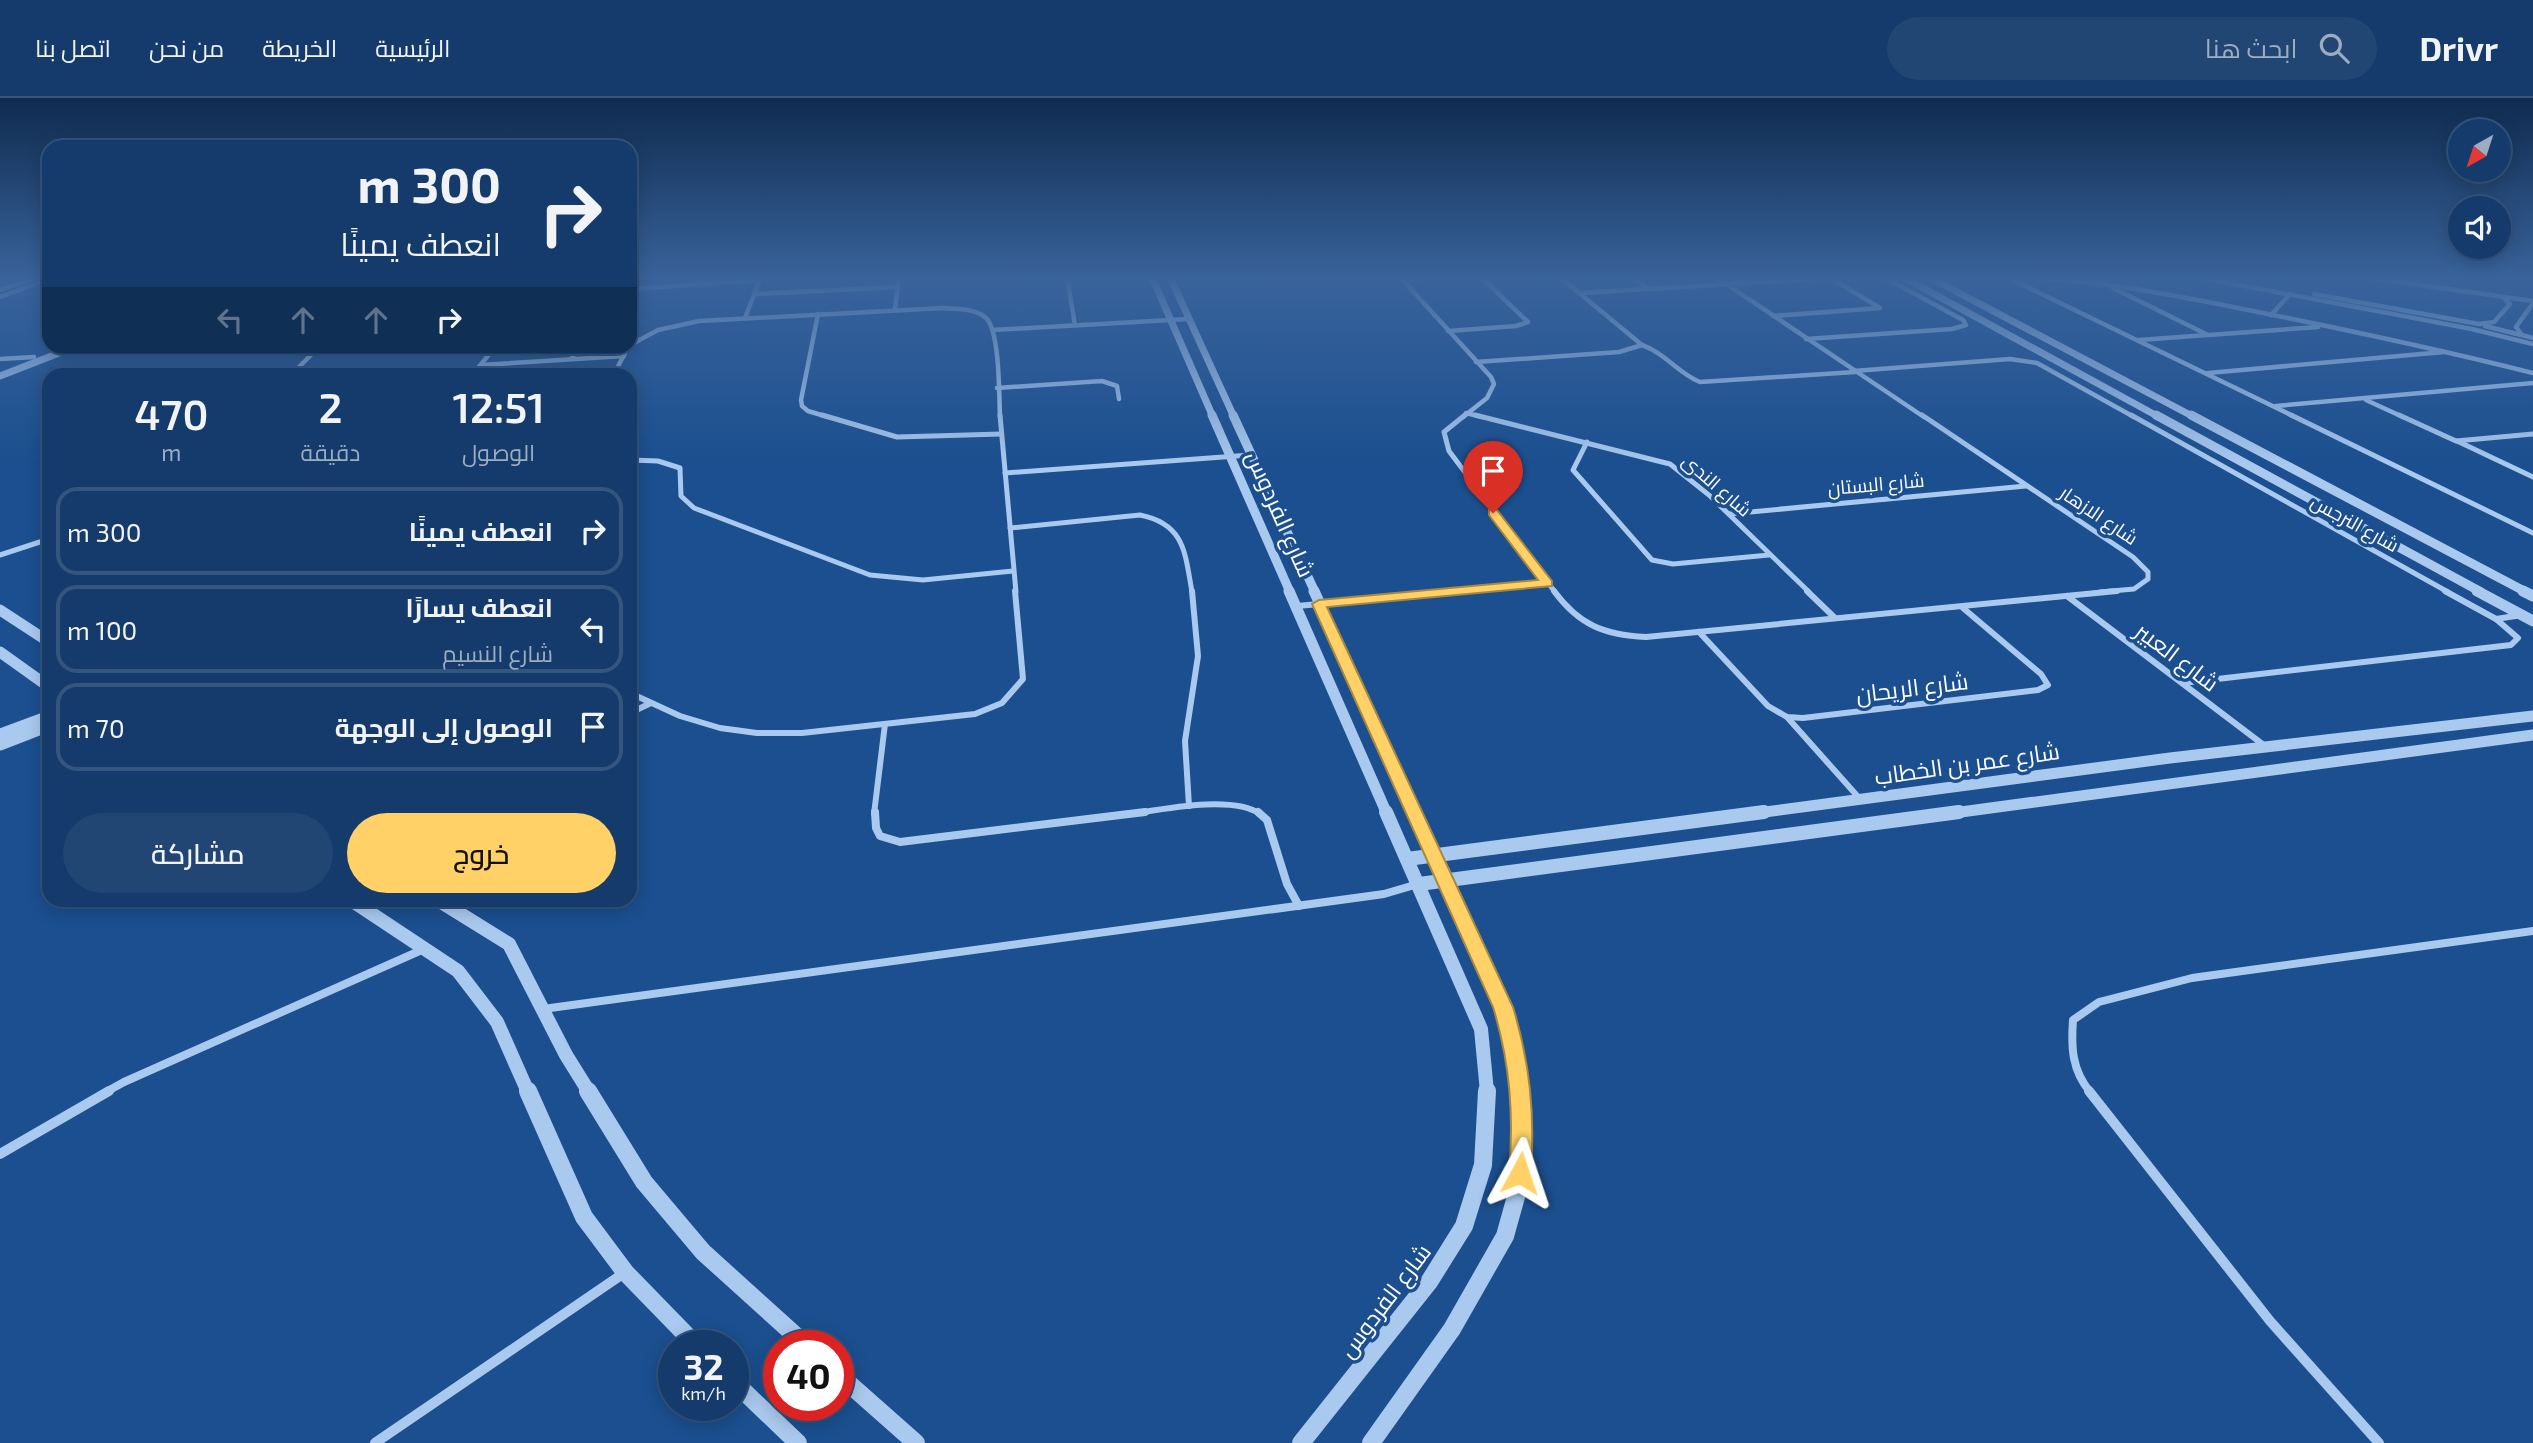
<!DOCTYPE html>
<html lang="ar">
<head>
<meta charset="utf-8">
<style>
	:root { --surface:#143b6b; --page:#214673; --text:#f1f3f6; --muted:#9dadc1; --line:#33557e; --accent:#ffd166 }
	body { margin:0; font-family:"Exo 2",Cairo,sans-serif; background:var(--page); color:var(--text); direction:rtl; height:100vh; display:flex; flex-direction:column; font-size:26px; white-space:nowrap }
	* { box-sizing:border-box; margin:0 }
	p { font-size:23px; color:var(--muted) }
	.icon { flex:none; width:38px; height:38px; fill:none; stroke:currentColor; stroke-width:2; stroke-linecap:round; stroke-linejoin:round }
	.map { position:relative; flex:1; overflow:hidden; direction:ltr }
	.panel { position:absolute; left:42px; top:270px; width:595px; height:539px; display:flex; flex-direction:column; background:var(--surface); border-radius:21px; box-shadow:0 4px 18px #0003,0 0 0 2px var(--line); direction:rtl }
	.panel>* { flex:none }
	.banner { position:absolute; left:42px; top:42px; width:595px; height:214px; border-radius:21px; box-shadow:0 4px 18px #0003,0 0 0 2px var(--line); direction:rtl; background:#143b6b; color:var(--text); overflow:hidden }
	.needle { width:46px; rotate:219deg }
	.tools { position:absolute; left:2448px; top:21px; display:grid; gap:14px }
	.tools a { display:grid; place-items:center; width:63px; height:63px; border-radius:50%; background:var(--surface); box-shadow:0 4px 18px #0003,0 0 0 2px var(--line); font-size:35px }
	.speed { position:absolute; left:658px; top:1232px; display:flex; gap:14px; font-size:35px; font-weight:700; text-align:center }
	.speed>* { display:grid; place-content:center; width:91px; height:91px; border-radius:50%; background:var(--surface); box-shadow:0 4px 18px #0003,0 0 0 2px var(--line); line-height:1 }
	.speed small { font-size:18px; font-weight:400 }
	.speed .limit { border:10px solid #d22; background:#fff; color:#111 }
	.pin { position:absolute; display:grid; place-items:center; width:60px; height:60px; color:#fff; margin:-72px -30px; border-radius:50% 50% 50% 0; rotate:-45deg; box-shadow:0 0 7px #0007 }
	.pin .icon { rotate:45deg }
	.me { position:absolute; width:77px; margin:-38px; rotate:5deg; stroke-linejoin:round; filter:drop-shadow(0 0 5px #0008) }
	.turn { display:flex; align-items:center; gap:24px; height:147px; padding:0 21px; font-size:32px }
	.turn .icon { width:91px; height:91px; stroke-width:2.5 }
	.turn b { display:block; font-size:49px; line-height:60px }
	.lanes { display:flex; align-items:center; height:66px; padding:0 21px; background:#0003; justify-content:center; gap:35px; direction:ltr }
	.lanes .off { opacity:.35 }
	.eta { display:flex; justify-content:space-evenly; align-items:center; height:119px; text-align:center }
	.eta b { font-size:42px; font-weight:600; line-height:49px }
	.button { display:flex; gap:14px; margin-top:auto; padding:14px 21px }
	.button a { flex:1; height:80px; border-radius:42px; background:var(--accent); color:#111; font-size:28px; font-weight:600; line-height:80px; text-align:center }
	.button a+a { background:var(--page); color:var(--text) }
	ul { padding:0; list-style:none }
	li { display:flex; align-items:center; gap:21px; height:88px; margin:0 14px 10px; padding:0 7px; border:4px solid var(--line); border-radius:21px }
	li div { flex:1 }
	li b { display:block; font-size:26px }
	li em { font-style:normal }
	header { display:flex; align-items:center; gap:42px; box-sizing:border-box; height:98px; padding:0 35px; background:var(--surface); border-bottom:2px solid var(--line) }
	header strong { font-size:33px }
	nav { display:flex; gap:38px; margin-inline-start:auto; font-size:24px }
	.search { width:490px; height:63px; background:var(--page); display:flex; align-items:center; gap:18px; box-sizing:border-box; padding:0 24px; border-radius:38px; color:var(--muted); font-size:26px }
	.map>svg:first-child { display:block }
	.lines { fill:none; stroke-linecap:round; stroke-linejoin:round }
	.minor-far4 { stroke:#a9c9ee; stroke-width:4.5 }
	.minor-far3 { stroke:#a9c9ee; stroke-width:5 }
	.minor-far2 { stroke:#a9c9ee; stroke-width:6 }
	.minor-far1 { stroke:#a9c9ee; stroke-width:8 }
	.minor { stroke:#a9c9ee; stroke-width:10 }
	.tertiary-far4 { stroke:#a9c9ee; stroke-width:7 }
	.tertiary-far3 { stroke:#a9c9ee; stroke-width:9 }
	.tertiary-far2 { stroke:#a9c9ee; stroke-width:11 }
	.tertiary-far1 { stroke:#a9c9ee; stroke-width:14 }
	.tertiary { stroke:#a9c9ee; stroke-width:18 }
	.route { fill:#ffd166; stroke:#a68842; stroke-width:2 }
	.labels { text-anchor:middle; stroke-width:7; stroke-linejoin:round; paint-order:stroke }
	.far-street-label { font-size:19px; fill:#fff; stroke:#1b4f8f }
	.street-label { font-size:23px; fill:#fff; stroke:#1b4f8f }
</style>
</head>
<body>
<header>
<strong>Drivr</strong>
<div class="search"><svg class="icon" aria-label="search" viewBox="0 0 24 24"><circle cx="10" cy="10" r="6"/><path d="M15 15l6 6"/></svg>ابحث هنا</div>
<nav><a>الرئيسية</a><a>الخريطة</a><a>من نحن</a><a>اتصل بنا</a></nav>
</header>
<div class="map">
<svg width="2533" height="1345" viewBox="0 0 2533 1345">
	<rect width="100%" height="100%" fill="#1b4f8f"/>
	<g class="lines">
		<g class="minor-far4">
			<polyline points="1067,179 1075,227"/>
			<polyline points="1400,179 1491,279 1494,286 1487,300 1463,319"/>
			<polyline points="1633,179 1649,191"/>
			<polyline points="1716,179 1924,319"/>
			<polyline points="2007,179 2295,319"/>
			<path d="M2016,179C2101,182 2185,199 2268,216C2357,234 2445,253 2533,275"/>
			<polyline points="2197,179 2472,231 2533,246"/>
			<polyline points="2364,179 2533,203"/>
			<polyline points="1402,181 1444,179"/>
			<polyline points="2113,190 2208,237 2318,229"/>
			<polyline points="630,191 760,182"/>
			<polyline points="0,192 38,179"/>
			<polyline points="1580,195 1830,180"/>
			<polyline points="755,196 897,189"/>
			<polyline points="2314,196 2479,226 2494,224 2510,206 2504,200"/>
			<polyline points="0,199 49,181"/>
			<polyline points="2533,205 2516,229 2522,237 2533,240"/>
			<polyline points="895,211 899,179"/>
			<polyline points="818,216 801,302 802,308 808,313 828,319"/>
			<polyline points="2271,217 2290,196"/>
			<polyline points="1773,218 1880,210 1829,179"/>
			<polyline points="745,220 760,181"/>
			<polyline points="2485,228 2521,237"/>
			<polyline points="993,232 1188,221"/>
			<polyline points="1448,233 1516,228 1528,224 1481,179"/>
			<polyline points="1806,241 1952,231 1966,227 1963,222 1884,179"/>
			<polyline points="2139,242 2207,237"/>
			<path d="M630,247L658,232L699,223L943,210C957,211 975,210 986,220C1000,233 999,298 1000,319"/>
			<path d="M1642,247C1665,255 1678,275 1700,284L1855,274"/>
			<polyline points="0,261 34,259"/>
			<polyline points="571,261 580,248"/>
			<polyline points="1476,264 1619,254 1642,247 1560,179"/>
			<polyline points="481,267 624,258"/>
			<polyline points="1854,273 2010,261 2037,265 2134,319"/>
			<polyline points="2208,275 2444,254"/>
			<polyline points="292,276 320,248"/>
			<polyline points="473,276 496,248"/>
			<polyline points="614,276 625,255"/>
			<polyline points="997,290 1102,283 1117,288 1119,301"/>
			<polyline points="2366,302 2403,319"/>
			<polyline points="2276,308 2533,285"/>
			<polyline points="1466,315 1482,319"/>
		</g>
		<g class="minor-far3">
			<polyline points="822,317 897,339 1001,336"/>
			<polyline points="1000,317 1016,494"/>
			<polyline points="1465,317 1444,334 1449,353 1555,494"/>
			<polyline points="1475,317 1670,366 1709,397 1809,494"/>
			<polyline points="1922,317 2133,459 2148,474 2148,481 2134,491 2100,494"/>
			<polyline points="2131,317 2448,494"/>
			<polyline points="2291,317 2533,435"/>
			<polyline points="2399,317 2456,343 2533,336"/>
			<polyline points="2457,343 2533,379"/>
			<polyline points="1587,344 1573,372 1652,462 1673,466 1769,457"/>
			<polyline points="630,362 658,363 680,370 681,398 694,410 870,477 923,482 1013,473"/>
			<polyline points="1005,375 1250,357"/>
			<polyline points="1729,416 2026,388"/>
			<path d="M1010,430L1140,417C1185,426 1185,455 1192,494"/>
			<polyline points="0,457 49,441"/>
			<polyline points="1445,494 1547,485"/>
		</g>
		<g class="minor-far2">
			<path d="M1554,493C1579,527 1604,537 1646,539L2117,493"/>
			<polyline points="1807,493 1835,520"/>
			<polyline points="2067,498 2265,648"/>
			<polyline points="1297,508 1464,493"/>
			<polyline points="2496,521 2522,517"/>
			<polyline points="1699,534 1768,608 1787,619 1803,620 2038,592 2048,587 2041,576 1963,510"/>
			<polyline points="2183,585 2511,547 2518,540 2496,521 2445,493"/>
			<polyline points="630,595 680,618 720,630 757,635 802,635 975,616 1002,605 1023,581 1015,493"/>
			<polyline points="630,615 651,605"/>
			<polyline points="1787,619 1860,701"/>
			<polyline points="1189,708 1185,643 1198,558 1192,493"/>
			<polyline points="874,716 885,626"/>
			<path d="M1131,716C1164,711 1233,697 1260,716"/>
		</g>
		<g class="minor-far1">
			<polyline points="875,714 876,730 880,738 900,744 1145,714"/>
			<polyline points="1258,714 1267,722 1287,786 1299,808"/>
			<polyline points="543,911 1384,796 1418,786"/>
			<polyline points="106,994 124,984 424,851"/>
			<path d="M2090,994C2072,972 2071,950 2073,922L2099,904L2192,880L2533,833"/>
		</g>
		<g class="minor">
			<polyline points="2089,993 2270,1223 2379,1345"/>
			<polyline points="0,1056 109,993"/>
			<polyline points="375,1345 624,1175"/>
		</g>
		<g class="tertiary-far4">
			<polyline points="1152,179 1213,319"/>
			<polyline points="1170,179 1234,319"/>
			<polyline points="1903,179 2159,319"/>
			<polyline points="1929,179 2194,319"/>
			<polyline points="0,278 77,248"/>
		</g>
		<g class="tertiary-far3">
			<polyline points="1212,317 1290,494"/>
			<polyline points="1233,317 1315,494"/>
			<polyline points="2156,317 2481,494"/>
			<polyline points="2191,317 2526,494"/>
		</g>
		<g class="tertiary-far2">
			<polyline points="1289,493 1387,716"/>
			<polyline points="1314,493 1416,716"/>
			<polyline points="2477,493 2533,523"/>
			<polyline points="2523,493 2533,498"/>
			<polyline points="0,512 49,544"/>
			<polyline points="0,554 49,589"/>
			<polyline points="0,636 49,618"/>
			<polyline points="0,647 49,628"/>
			<polyline points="1750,716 2170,660 2533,618"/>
			<polyline points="1946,716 2533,637"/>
		</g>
		<g class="tertiary-far1">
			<polyline points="1386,714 1481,931 1487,994"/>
			<path d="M1415,714C1457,805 1506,894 1521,994"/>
			<polyline points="1407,761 1764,714"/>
			<polyline points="1419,786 1959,714"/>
			<polyline points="351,802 458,873 497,924 528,994"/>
			<polyline points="438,802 509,846 566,957 589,994"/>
		</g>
		<g class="tertiary">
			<polyline points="528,993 584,1119 625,1174 697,1248"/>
			<polyline points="588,993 644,1084 703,1154 807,1248"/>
			<polyline points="838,1276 916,1345"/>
			<polyline points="733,1283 798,1345"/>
			<polyline points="1301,1345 1429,1184 1464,1128 1483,1067 1487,993"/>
			<polyline points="1371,1345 1452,1231 1505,1138 1517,1095 1522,1060 1521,993"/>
		</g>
	</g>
	<linearGradient id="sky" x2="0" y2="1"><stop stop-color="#0f2b4f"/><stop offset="0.49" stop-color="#39639b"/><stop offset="1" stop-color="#39639b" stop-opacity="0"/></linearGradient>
	<rect width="2533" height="367" fill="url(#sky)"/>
	<path class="route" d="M1489,412H1497L1552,483V488L1327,509L1513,909C1530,965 1535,1016 1531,1075L1528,1081L1520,1084L1512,1081L1509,1075C1514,1017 1510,965 1493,909L1312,506L1319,502L1538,482L1489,417Z"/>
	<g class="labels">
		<g class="far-street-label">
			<text transform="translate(1876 386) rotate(-5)" y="7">شارع البستان</text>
			<text transform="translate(1717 387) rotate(41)" y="7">شارع الندى</text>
			<text transform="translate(2099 417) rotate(34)" y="7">شارع الازهار</text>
			<text transform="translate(2355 425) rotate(29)" y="7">شارع النرجس</text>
		</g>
		<g class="street-label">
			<text transform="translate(1280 416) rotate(66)" y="8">شارع الفردوس</text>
			<text transform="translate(2177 559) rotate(37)" y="8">شارع العبير</text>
			<text transform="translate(1912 590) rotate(-7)" y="8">شارع الريحان</text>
			<text transform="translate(1967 666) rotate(-8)" y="8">شارع عمر بن الخطاب</text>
			<text transform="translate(1385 1203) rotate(-53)" y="8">شارع الفردوس</text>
		</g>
	</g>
</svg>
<div class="tools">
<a><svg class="needle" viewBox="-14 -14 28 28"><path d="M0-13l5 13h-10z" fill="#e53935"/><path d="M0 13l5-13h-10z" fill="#9dadc1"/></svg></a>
<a><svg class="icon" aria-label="sound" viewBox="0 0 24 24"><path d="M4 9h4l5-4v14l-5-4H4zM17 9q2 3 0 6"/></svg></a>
</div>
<div class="speed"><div>32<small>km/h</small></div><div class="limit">40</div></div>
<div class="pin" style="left:1493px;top:415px;background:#d93025"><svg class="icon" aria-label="arrive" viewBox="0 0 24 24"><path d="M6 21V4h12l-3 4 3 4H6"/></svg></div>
<svg class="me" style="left:1520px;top:1075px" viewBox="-20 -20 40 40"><path d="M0-17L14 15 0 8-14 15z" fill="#ffd166" stroke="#fff" stroke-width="4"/></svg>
<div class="banner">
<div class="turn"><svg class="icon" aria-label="right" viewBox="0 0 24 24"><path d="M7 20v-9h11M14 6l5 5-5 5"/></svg><div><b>300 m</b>انعطف يمينًا</div></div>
<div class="lanes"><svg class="icon off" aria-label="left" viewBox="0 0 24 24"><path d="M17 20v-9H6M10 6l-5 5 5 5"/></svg><svg class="icon off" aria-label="ahead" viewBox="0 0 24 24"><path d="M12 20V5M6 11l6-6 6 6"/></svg><svg class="icon off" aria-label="ahead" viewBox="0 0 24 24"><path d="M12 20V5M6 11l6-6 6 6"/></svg><svg class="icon" aria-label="right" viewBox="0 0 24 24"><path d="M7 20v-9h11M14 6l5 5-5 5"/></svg></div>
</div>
<section class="panel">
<div class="eta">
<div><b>12:51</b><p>الوصول</p></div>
<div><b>2</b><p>دقيقة</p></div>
<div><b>470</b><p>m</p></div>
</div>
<ul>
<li><svg class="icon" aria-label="right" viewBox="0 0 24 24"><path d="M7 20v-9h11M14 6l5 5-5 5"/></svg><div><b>انعطف يمينًا</b></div><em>300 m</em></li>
<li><svg class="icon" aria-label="left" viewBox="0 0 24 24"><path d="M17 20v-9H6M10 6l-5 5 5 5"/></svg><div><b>انعطف يسارًا</b><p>شارع النسيم</p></div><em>100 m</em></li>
<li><svg class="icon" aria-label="arrive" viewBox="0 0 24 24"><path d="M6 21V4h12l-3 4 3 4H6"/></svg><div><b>الوصول إلى الوجهة</b></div><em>70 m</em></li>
</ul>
<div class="button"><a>خروج</a><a>مشاركة</a></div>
</section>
</div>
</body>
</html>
